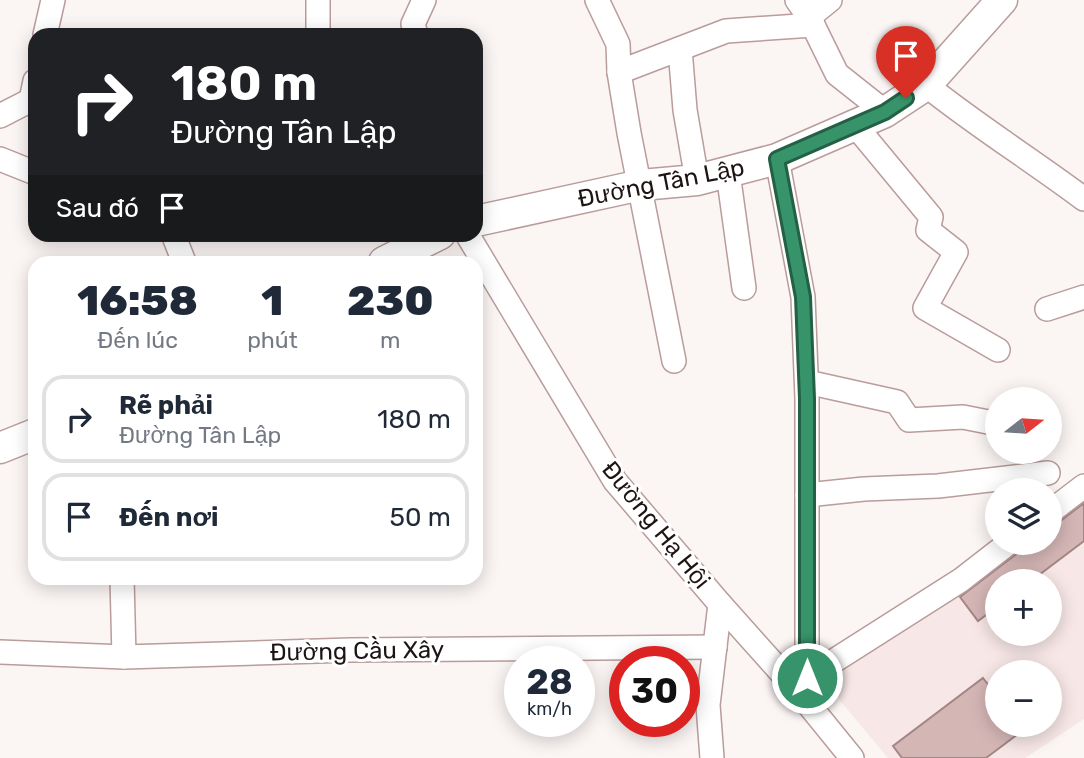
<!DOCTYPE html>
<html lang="vi">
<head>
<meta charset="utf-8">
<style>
	:root { --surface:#fff; --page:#f6f6f7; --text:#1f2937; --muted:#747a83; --line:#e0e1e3 }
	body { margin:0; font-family:Rubik,sans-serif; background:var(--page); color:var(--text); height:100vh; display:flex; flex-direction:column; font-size:26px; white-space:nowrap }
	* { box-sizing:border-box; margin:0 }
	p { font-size:23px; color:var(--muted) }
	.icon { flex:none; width:38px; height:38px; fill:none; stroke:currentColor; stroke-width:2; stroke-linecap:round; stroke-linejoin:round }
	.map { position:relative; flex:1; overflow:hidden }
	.details { position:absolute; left:28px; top:256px; width:455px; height:329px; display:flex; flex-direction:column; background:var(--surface); border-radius:21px; box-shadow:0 4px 18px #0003 }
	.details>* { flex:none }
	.hud { position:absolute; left:28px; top:28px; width:455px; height:214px; border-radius:21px; box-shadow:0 4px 18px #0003; background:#202124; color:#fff; overflow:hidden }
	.needle { width:46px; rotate:73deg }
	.controls { position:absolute; left:985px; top:387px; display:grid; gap:14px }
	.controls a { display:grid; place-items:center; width:77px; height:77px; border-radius:50%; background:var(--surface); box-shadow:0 4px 18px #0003; font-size:35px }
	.speed { position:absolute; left:504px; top:646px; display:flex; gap:14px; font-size:35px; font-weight:700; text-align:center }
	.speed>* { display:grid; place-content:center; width:91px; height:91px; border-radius:50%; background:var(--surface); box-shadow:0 4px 18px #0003; line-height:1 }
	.speed small { font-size:18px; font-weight:400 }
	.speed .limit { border:10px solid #d22; background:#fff; color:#111 }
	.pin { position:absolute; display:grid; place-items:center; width:60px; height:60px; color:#fff; margin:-72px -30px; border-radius:50% 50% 50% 0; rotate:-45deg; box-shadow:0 0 7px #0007 }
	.pin .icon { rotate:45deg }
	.me { position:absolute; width:77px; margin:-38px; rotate:0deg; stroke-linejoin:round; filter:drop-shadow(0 0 5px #0008) }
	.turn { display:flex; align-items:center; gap:24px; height:147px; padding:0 28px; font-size:32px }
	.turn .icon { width:91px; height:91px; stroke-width:2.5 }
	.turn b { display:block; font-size:49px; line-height:60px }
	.then { display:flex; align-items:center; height:66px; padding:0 28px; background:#0003; gap:14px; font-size:26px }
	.eta { display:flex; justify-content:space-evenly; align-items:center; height:119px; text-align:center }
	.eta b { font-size:42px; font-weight:800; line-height:49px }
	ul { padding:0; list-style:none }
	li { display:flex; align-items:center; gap:21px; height:88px; margin:0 14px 10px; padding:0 14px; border:4px solid var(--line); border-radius:21px }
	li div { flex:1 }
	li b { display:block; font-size:26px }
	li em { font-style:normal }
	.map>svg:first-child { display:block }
	.built { fill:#f7e7e6; fill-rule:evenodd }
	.building { fill:#d4b6b5; stroke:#a38686; stroke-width:2 }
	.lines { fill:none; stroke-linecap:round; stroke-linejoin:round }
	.minor-casing { stroke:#b99c9b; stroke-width:26 }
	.major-casing { stroke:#b99c9b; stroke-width:33 }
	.minor { stroke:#fff; stroke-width:23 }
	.major { stroke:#fff; stroke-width:30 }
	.route-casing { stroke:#246045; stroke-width:18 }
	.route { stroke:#37936a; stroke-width:12 }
	.labels { text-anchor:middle; stroke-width:6; stroke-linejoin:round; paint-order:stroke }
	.street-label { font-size:24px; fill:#1e1414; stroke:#fff }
</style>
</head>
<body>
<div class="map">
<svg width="1084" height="758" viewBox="0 0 1084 758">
	<rect width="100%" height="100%" fill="#fbf5f4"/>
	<path class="built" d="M1084,497V719L1025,758H888L822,679L961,590L1024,543L1050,542V523ZM998,581H1050V634H998ZM998,672H1050V724H998Z"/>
	<g class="building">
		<polygon points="1084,503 1084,541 1031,581 998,581 998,606 978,621 960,597 1032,542 1050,542 1050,529"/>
		<polygon points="983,678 998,697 998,724 1018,724 1022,731 986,758 902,758 893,746"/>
	</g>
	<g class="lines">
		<defs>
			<g id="minor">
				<polyline points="597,0 618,44 619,72 629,133 674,361"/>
				<polyline points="797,0 809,17 837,74 885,112"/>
				<polyline points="809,17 830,0"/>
				<polyline points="318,29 318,0"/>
				<polyline points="45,35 53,0"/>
				<polyline points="416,35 413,24 424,0"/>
				<polyline points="680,49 685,110 697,180"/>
				<polyline points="619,72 726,31 813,25"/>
				<path d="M926,85C977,126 1032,160 1084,199"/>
				<polyline points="0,116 31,100 35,81"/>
				<polyline points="854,124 931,217 928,230 956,252 925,308 998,350"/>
				<polyline points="0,159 35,173"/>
				<polyline points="777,159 803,297 807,399 807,678"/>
				<polyline points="728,173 744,288"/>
				<polyline points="173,234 184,262"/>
				<polyline points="467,234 615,481 720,604 796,689 852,758"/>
				<polyline points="1047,309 1084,297"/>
				<polyline points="807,382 897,402 909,420 963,417 988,422 998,421"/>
				<polyline points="807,495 864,489 938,486 1048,473"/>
				<polyline points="1050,512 1084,486"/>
				<polyline points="122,578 124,657"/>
				<polyline points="0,652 124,657 350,650 715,647"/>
				<polyline points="800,685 807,678 961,580 1010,542"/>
				<polyline points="712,758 708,705 720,604"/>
			</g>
			<g id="major">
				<polyline points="476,221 641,185 697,180 777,159 885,112 926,85 1002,0"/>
				<polyline points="384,262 440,234"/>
				<polyline points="0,448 35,434"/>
			</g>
		</defs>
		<use href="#minor" class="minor-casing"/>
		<use href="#major" class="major-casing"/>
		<use href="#minor" class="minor"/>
		<use href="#major" class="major"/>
	</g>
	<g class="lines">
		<defs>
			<polyline id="route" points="807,678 807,399 803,297 777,159 885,112 906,98"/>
		</defs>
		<use href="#route" class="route-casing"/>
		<use href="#route" class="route"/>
	</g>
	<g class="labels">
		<g class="street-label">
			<text transform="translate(661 183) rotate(-11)" y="8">Đường Tân Lập</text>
			<text transform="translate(656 525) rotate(51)" y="8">Đường Hạ Hội</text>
			<text transform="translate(357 651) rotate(-1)" y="8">Đường Cầu Xây</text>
		</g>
	</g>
</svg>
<div class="controls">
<a><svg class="needle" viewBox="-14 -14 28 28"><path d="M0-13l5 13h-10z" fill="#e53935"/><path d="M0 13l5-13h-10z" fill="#747a83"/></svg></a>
<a><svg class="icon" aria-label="layers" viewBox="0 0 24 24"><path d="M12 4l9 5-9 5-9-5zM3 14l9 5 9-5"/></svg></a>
<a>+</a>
<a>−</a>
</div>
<div class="speed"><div>28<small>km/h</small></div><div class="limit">30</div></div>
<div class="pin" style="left:906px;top:98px;background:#d93025"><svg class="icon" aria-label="arrive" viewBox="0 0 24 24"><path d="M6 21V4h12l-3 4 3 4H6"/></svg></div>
<svg class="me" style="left:807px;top:678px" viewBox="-20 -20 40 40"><circle r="17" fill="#37936a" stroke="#fff" stroke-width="3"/><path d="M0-11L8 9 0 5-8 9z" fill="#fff"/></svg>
<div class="hud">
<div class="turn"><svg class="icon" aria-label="right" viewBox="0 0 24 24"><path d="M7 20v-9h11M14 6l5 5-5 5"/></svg><div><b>180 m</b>Đường Tân Lập</div></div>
<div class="then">Sau đó<svg class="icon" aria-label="arrive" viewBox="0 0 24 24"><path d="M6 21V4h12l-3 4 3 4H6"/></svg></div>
</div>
<section class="details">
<div class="eta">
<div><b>16:58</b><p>Đến lúc</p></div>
<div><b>1</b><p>phút</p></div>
<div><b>230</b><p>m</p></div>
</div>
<ul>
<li><svg class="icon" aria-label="right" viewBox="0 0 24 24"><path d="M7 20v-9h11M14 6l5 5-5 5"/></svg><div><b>Rẽ phải</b><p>Đường Tân Lập</p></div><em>180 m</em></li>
<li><svg class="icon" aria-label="arrive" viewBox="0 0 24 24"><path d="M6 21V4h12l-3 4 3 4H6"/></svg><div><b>Đến nơi</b></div><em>50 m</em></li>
</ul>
</section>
</div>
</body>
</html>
